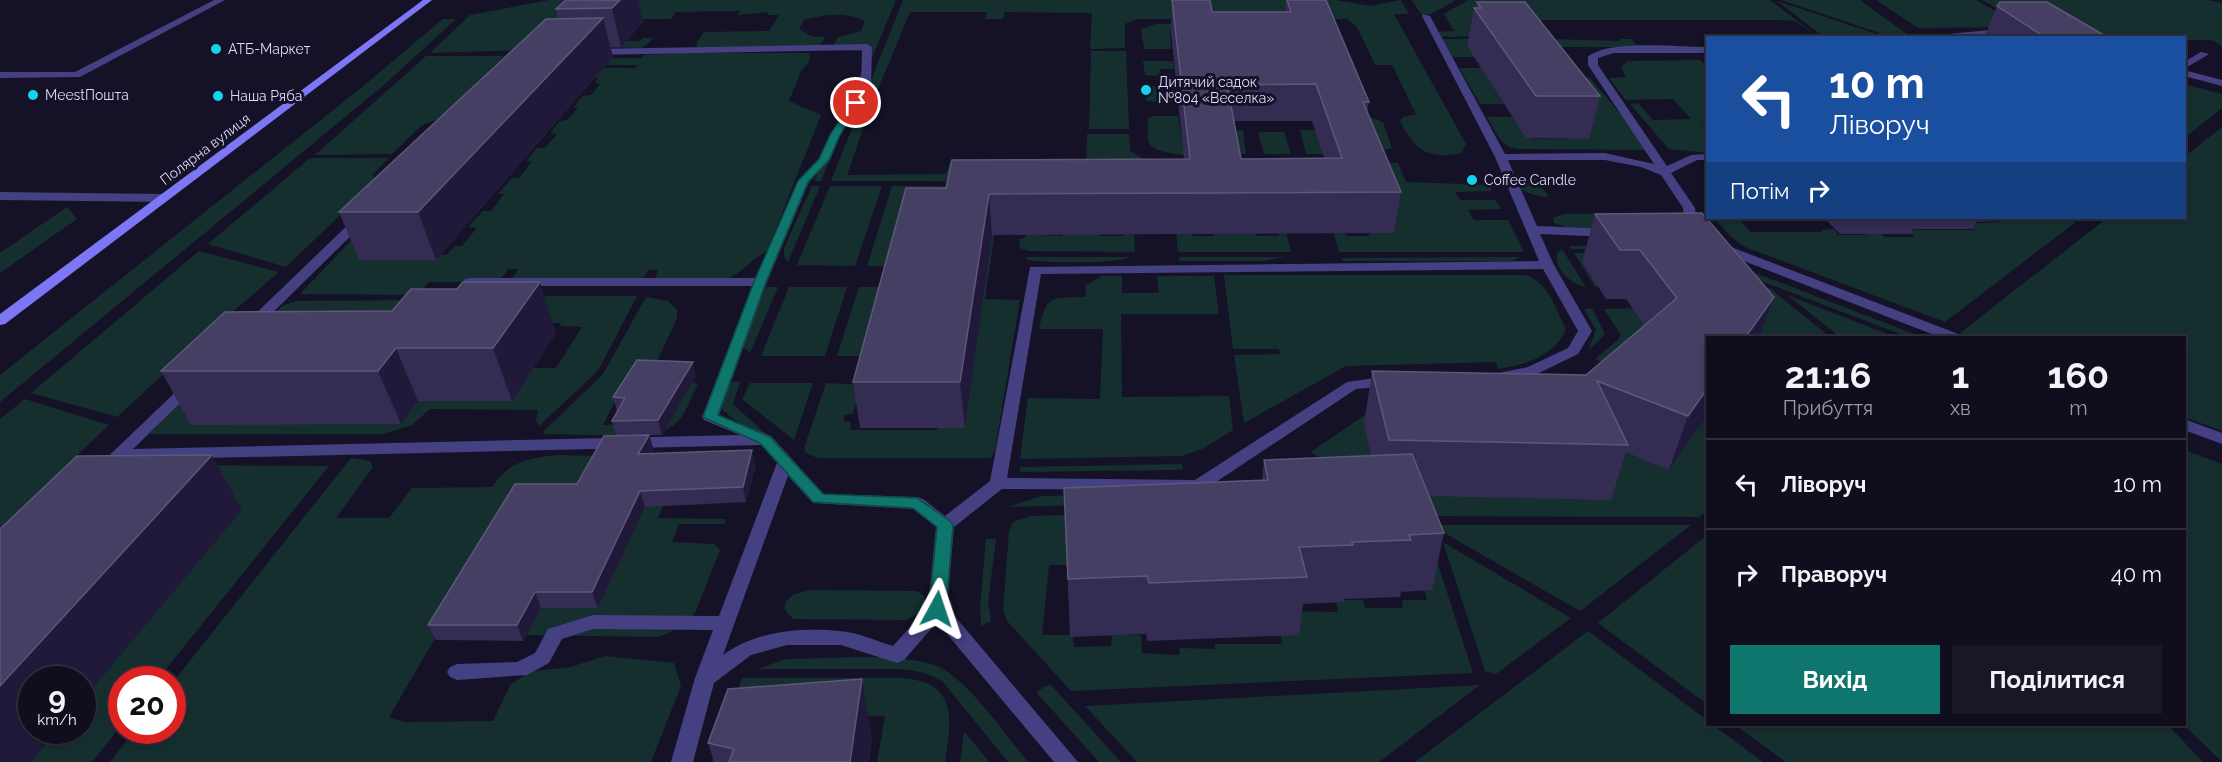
<!DOCTYPE html>
<html lang="uk">
<head>
<meta charset="utf-8">
<style>
	:root { --surface:#100d1c; --page:#191625; --text:#f1f3f6; --muted:#9c9ca3; --line:#302d3b; --accent:#0f766e }
	body { margin:0; font-family:Raleway,sans-serif; background:var(--page); color:var(--text); height:100vh; display:flex; flex-direction:column; font-size:22px; white-space:nowrap }
	* { box-sizing:border-box; margin:0 }
	p { font-size:20px; color:var(--muted) }
	.icon { flex:none; width:33px; height:33px; fill:none; stroke:currentColor; stroke-width:2; stroke-linecap:round; stroke-linejoin:round }
	.map { position:relative; flex:1; overflow:hidden }
	.panel { position:absolute; left:1706px; top:336px; width:480px; height:390px; display:flex; flex-direction:column; background:var(--surface); border-radius:0px; box-shadow:0 3px 9px #0003,0 0 0 2px var(--line) }
	.panel>* { flex:none }
	.hud { position:absolute; left:1706px; top:36px; width:480px; height:183px; border-radius:0px; box-shadow:0 3px 9px #0003,0 0 0 2px var(--line); background:#1a4fa0; color:#fff; overflow:hidden }
	.speed { position:absolute; left:18px; top:666px; display:flex; gap:12px; font-size:30px; font-weight:700; text-align:center }
	.speed>* { display:grid; place-content:center; width:78px; height:78px; border-radius:50%; background:var(--surface); box-shadow:0 3px 9px #0003,0 0 0 2px var(--line); line-height:1 }
	.speed small { font-size:15px; font-weight:400 }
	.speed .limit { border:9px solid #d22; background:#fff; color:#111 }
	.pin { position:absolute; display:grid; place-items:center; width:51px; height:51px; color:#fff; margin:-26px; border:3px solid #fff; border-radius:50%; box-shadow:0 2px 6px #0007 }
	.me { position:absolute; width:66px; margin:-33px; rotate:5deg; stroke-linejoin:round; filter:drop-shadow(0 0 4px #0008) }
	.turn { display:flex; align-items:center; gap:21px; height:126px; padding:0 24px; font-size:27px }
	.turn .icon { width:78px; height:78px; stroke-width:2.5 }
	.turn b { display:block; font-size:42px; line-height:51px }
	.then { display:flex; align-items:center; height:57px; padding:0 24px; background:#0003; gap:12px; font-size:22px }
	.eta { display:flex; justify-content:space-evenly; align-items:center; height:102px; text-align:center }
	.eta b { font-size:36px; font-weight:700; line-height:42px }
	.action { display:flex; gap:12px; margin-top:auto; padding:12px 24px }
	.action a { flex:1; height:69px; border-radius:0px; background:var(--accent); color:#fff; font-size:24px; font-weight:700; line-height:69px; text-align:center }
	.action a+a { background:var(--page); color:var(--text) }
	ul { padding:0; list-style:none }
	li { display:flex; align-items:center; gap:18px; height:90px; padding:0 24px; border-top:2px solid var(--line) }
	li div { flex:1 }
	li b { display:block; font-size:22px }
	li em { font-style:normal }
	.map>svg:first-child { display:block }
	.green { fill:#152f2f }
	.lines { fill:none; stroke-linecap:round; stroke-linejoin:round }
	.service { fill:#444081; fill-rule:evenodd }
	.secondary { fill:#7d77f5; fill-rule:evenodd }
	.wall { fill:#342c52; fill-rule:evenodd }
	.shaded-wall { fill:#201939 }
	.building { fill:#463f64; stroke:#5e577c; stroke-width:1.5; fill-rule:evenodd }
	.route { fill:#0f766e; stroke:#0a4d48; stroke-width:1.5 }
	.poi-dot { fill:#14d4ed; stroke:#151126; stroke-width:2 }
	.labels { text-anchor:middle; stroke-width:6; stroke-linejoin:round; paint-order:stroke }
	.far-poi-label { font-size:14px; fill:#ded9fc; stroke:#151126; text-anchor:start }
	.far-street-label { font-size:14px; fill:#ded9fc; stroke:#151126 }
</style>
</head>
<body>
<div class="map">
<svg width="2222" height="762" viewBox="0 0 2222 762">
	<rect width="100%" height="100%" fill="#151126"/>
	<g class="green">
		<polygon points="549,0 575,0 527,50 430,53 470,15"/>
		<path d="M585,0H896L821,181H814L870,51L830,50L838,37L861,31L865,21C843,12 827,14 804,20L799,29L813,37H825L818,50L697,47V42L704,32L769,31L779,15H767L768,12L737,15L740,11L676,12L671,19H639L589,41H640L642,38H654L642,48L550,47Z"/>
		<path d="M903,0H1335L1370,6L1401,0L1409,14H1394L1466,144L1461,153C1428,160 1414,150 1400,121L1403,117L1416,114L1392,65H1375L1357,27L1347,19H1137L1125,24V48L1090,49L1092,13L1005,12L1003,19H985L987,12H910L871,106L847,175L946,174L950,161L1086,174L1087,134H1129L1130,151L1146,160L1156,162L1398,163L1406,182L1491,185V191L1455,192L1460,200H1495L1502,209L1468,210L1474,220H1508L1524,252H1339L1333,231L1345,232L1346,236H1369V231L1065,202L904,266H867L892,186L1396,187L1393,182L831,181Z"/>
		<polygon points="1412,0 1456,0 1431,14 1421,14"/>
		<polygon points="1468,0 1770,0 1818,37 1795,21 1779,20 1505,20 1487,36 1440,37 1437,32 1454,31 1444,14"/>
		<polygon points="1781,0 1860,0 1911,37 1891,37"/>
		<polygon points="1876,0 1976,0 2023,27 1918,28"/>
		<polygon points="1982,0 2207,0 2222,3 2222,46 2211,40 2184,40 2184,38 2051,37"/>
		<polygon points="1777,1 1885,37 1824,37"/>
		<polygon points="443,19 456,19 384,85 0,402 0,375 362,87"/>
		<polygon points="1156,24 1224,24 1208,31 1170,31 1171,49 1144,49 1141,29"/>
		<polygon points="1442,39 1489,39 1467,46 1471,53 1477,53 1480,57 1453,57"/>
		<polygon points="1549,39 1621,41 1620,39 1631,39 1638,47 1555,47"/>
		<polygon points="1091,51 1126,51 1129,129 1089,129"/>
		<path d="M676,53H810L809,62L801,71L789,101L821,115L767,251C751,260 743,272 727,279L653,283L658,270H648L642,281L509,283L518,269H508L499,282H429L417,295L300,294L365,226L374,255H446L455,246H462L477,228L468,227L483,211H491L504,194H498L512,178H519L532,162L526,161L537,148H545L557,134L550,133L560,121L567,120L578,108L574,107L582,96L591,95L600,84L595,83L598,78H544L524,67L635,68L637,65H528V58H642L644,55Z"/>
		<polygon points="426,56 504,56 439,119 422,125 392,154 315,155"/>
		<polygon points="1701,60 1707,67 1707,126 1701,121 1707,128 1707,153 1669,149 1630,104 1638,103 1653,120 1691,119 1673,99 1626,100 1609,78 1626,77 1621,67 1628,61"/>
		<polygon points="1143,61 1173,61 1174,69 1160,69 1161,76 1145,75"/>
		<polygon points="1459,68 1488,68 1484,72 1488,79 1495,80 1496,92 1501,100 1508,100 1510,104 1480,104"/>
		<path d="M1573,77L1590,78L1651,150L1520,149C1500,148 1496,132 1487,117H1519L1517,123L1522,131L1529,132L1533,139H1587L1582,131Z"/>
		<polygon points="2184,84 2222,94 2222,108 2184,138"/>
		<polygon points="1157,86 1162,87 1163,95 1177,94 1178,103 1146,101 1145,87"/>
		<polygon points="1354,115 1370,117 1383,122 1392,148 1373,154 1306,154 1300,130 1315,130 1319,140"/>
		<path d="M1152,116H1178L1182,140L1226,131L1243,130L1246,154C1225,154 1157,162 1148,141V118Z"/>
		<polygon points="2222,127 2222,431 2184,417 2184,338 1972,338 1960,333 2107,218 2184,218 2184,157"/>
		<polygon points="1258,132 1284,132 1291,154 1264,154"/>
		<polygon points="310,158 389,158 372,175 377,180 286,267 208,244"/>
		<path d="M1532,174L1549,197C1536,196 1523,194 1516,182Z"/>
		<polygon points="812,186 820,186 788,262 784,256 784,248"/>
		<polygon points="830,186 882,186 855,266 797,265"/>
		<polygon points="67,207 77,219 0,273 0,253"/>
		<polygon points="1564,214 1647,214 1672,223 1573,230 1554,223 1553,218"/>
		<polygon points="1714,218 1738,218 1751,232 1822,232 1821,230 1834,229 1838,235 1865,235 1876,230 1885,237 1915,237 1907,230 1974,230 1961,219 1975,223 2000,222 1995,218 2063,218 2076,222 1945,322 1745,247 1731,237"/>
		<polygon points="995,231 985,299 1020,300 995,450 991,458 817,458 805,452 805,445 826,383 871,385 858,397 853,414 845,415 843,421 851,422 850,430 937,430 975,247"/>
		<polygon points="1026,231 1038,231 1038,235 1062,236 1062,231 1100,231 1100,236 1124,236 1124,231 1134,231 1135,252 1028,251 1020,248 1019,239 1025,238"/>
		<polygon points="1176,231 1192,231 1193,236 1214,236 1215,231 1254,231 1256,236 1279,236 1279,231 1286,231 1291,252 1178,252"/>
		<polygon points="1674,244 1701,252 1922,337 1908,337 1674,248 1572,249 1569,246"/>
		<path d="M1562,249L1586,287C1571,284 1554,270 1557,253Z"/>
		<polygon points="199,251 279,272 209,332 117,417 31,393"/>
		<polygon points="1574,253 1673,253 1693,259 1771,289 1830,337 1732,337 1629,287 1595,287"/>
		<path d="M1027,257H1130C1115,264 1042,264 1026,259Z"/>
		<polygon points="1179,257 1286,257 1263,261 1179,261"/>
		<polygon points="1520,257 1512,261 1343,261 1342,258"/>
		<path d="M1224,275H1525C1549,282 1555,308 1566,329C1556,356 1524,365 1498,369L1496,362L1346,366L1244,423L1234,355L1280,354L1279,349H1233Z"/>
		<path d="M1102,276H1122V293H1159L1157,276H1214L1219,314H1121L1122,397L1229,396L1233,430L1202,449L1182,456L1020,459L1028,398L1100,399L1103,329H1039C1046,294 1052,298 1085,297L1086,285Z"/>
		<polygon points="766,287 778,287 750,353 743,347 744,340"/>
		<polygon points="789,287 847,287 825,356 761,356"/>
		<polygon points="859,287 898,287 880,356 837,356"/>
		<polygon points="1787,295 1895,337 1840,337"/>
		<polygon points="501,296 637,296 598,371 539,426 536,420 538,410 430,409 412,425 384,434 149,434 271,315 284,305 297,301 411,300 532,368 556,368 582,327 560,326 561,323 516,323"/>
		<path d="M646,297L668,301L677,310V318L649,379H627L603,425C643,427 660,383 698,383C683,415 683,428 646,436L544,434L543,432L603,374Z"/>
		<polygon points="1592,308 1605,334 1588,351 1596,330 1584,309"/>
		<polygon points="1643,308 1650,332 1622,371 1595,359 1619,339 1620,334 1604,309"/>
		<polygon points="726,382 740,382 733,404 789,455 785,463 723,410 721,406"/>
		<polygon points="750,383 813,383 794,440 742,399"/>
		<polygon points="25,399 109,425 0,528 0,419"/>
		<polygon points="1369,412 1584,464 1707,415 1707,511 1699,517 1418,516 1311,452"/>
		<polygon points="2184,450 2222,464 2222,762 2184,725"/>
		<path d="M556,455L650,457L677,473L658,518L726,519L725,524H679L672,542L714,544L720,550L696,611C686,624 673,632 658,637L527,635L541,607L576,494L519,495L389,717L405,722L493,721L511,684L531,671L567,668L605,656L674,663L681,686L651,762H110L132,734L172,730L173,682L351,458L370,461L373,467L336,518H389L412,488L492,487C510,461 526,459 556,455Z"/>
		<polygon points="1182,464 1183,469 1176,470 1020,472 1020,467"/>
		<polygon points="144,465 329,466 158,679 122,680 121,726 92,762 9,762 48,731 82,730 82,680"/>
		<polygon points="1196,493 1199,502 1009,507 1041,496"/>
		<polygon points="1197,511 1074,565 1049,565 1042,635 1073,635 1074,647 1111,646 1112,634 1141,635 1142,653 1179,655 1180,648 1215,649 1215,644 1282,644 1279,611 1338,612 1336,600 1363,600 1365,608 1403,608 1402,600 1427,600 1410,535 1428,533 1473,673 1071,691 1007,621 1003,610 1009,531 1013,522 1031,516"/>
		<polygon points="1439,525 1691,525 1580,611 1441,531"/>
		<polygon points="1707,535 1707,704 1598,623"/>
		<polygon points="986,539 996,539 988,602 991,621 981,626 980,607"/>
		<polygon points="1443,542 1571,618 1496,674 1485,671"/>
		<polygon points="810,590 917,591 924,596 926,609 906,620 793,619 785,610 785,602 795,594"/>
		<polygon points="1588,631 1707,720 1707,724 1713,725 1763,762 1415,762"/>
		<path d="M786,659C824,659 915,651 945,670C976,691 1004,733 1028,762H1008L943,682C928,673 916,670 898,669H758Z"/>
		<path d="M742,678H903C959,683 951,720 945,762H877L885,716L771,714L758,762H712Z"/>
		<polygon points="1050,684 1121,762 1099,762 1036,692"/>
		<polygon points="1480,685 1379,762 1137,762 1085,706"/>
		<polygon points="1735,725 2168,725 2203,762 1786,762"/>
		<polygon points="964,731 989,762 960,762"/>
	</g>
	<g class="lines">
		<g class="service">
			<polygon points="214,0 225,0 80,77 0,78 0,72 75,72"/>
			<path d="M1423,14L1430,16L1505,154L1605,153L1654,164L1588,65V57C1607,39 1680,47 1707,47V53H1614L1598,58V65L1667,166L1691,155L1707,154V160H1697L1671,173L1695,208L1698,233L1692,237L1686,233L1683,208L1661,175L1641,167L1605,160H1508L1537,226L1609,229L1615,233L1609,237L1540,234L1554,265L1592,331L1578,354L1537,374L1498,381L1491,377L1493,374L1528,367L1568,348L1578,331L1543,269L1041,274L1007,478L1195,480L1347,382L1390,376L1398,381L1390,386L1356,389L1204,490L1002,489L954,527L947,607L1078,762H1054L937,622L904,660L897,663L841,645H787L751,655L714,683L693,762H671L695,678L713,630L593,629L562,639L549,663L527,675L457,680L450,677L447,672L450,667L457,664L517,662L535,653L548,629L593,615L719,616L777,463L761,445L122,460L108,474H96L94,470L186,382L191,380L199,385L196,388L133,449L740,435L704,420L702,417L752,286H474L460,301H450L448,298L465,279L470,278H755L798,181L819,159L830,135L861,87L862,50L593,55L588,52L593,49L867,44L872,47L871,87L840,135L830,160L809,182L767,282L719,415L771,436L824,494L917,497L923,499L945,516L990,481L1030,267L1539,261L1495,157L1422,16ZM788,476L813,503L913,509L936,527L928,607L893,646C876,641 857,632 839,631C801,627 755,631 723,655Z"/>
			<polygon points="1989,30 2031,38 1935,38 1939,35"/>
			<polygon points="2201,52 2209,54 2184,69 2184,62"/>
			<polygon points="2184,70 2222,80 2222,86 2184,76"/>
			<polygon points="0,192 165,194 171,198 165,202 0,200"/>
			<polygon points="361,215 365,216 365,222 256,329 246,329 244,326 246,323 357,216"/>
			<polygon points="1718,242 1961,335 1963,338 1942,338 1713,249 1713,243"/>
			<polygon points="2184,419 2222,433 2222,444 2184,430"/>
		</g>
		<polygon class="secondary" points="423,0 432,0 5,324 0,325 0,314"/>
	</g>
	<g class="wall">
		<polygon points="566,0 638,0 643,22 621,47 610,47 613,57 436,260 359,260 339,212 558,19 556,9"/>
		<path d="M1172,0L1212,12H1285L1286,0H1326L1369,102L1367,113L1401,192L1394,233L992,235L965,428H860L853,382L946,188L1184,159L1171,32ZM1234,121H1312L1324,158L1241,159Z"/>
		<polygon points="1477,2 1600,96 1589,139 1526,138 1467,46 1474,8 1476,8"/>
		<polygon points="1997,6 2109,38 1984,38"/>
		<polygon points="1595,214 1774,297 1759,338 1707,338 1707,416 1669,470 1626,452 1611,500 1429,496 1444,533 1432,590 1401,592 1400,597 1344,599 1344,602 1303,604 1299,635 1147,641 1146,634 1070,637 1064,488 1262,481 1264,460 1371,456 1364,424 1372,371 1586,375 1645,326 1626,299 1606,299 1582,262"/>
		<polygon points="1824,218 2037,218 2037,219 1976,222 1973,229 1913,229 1911,234 1840,234"/>
		<polygon points="457,289 556,333 512,401 418,401 401,424 191,425 161,371 392,311"/>
		<polygon points="696,376 662,435 616,436 612,421 617,411 613,397"/>
		<polygon points="654,450 651,454 756,465 746,502 645,507 598,608 541,608 523,641 436,640 428,625 577,484"/>
		<polygon points="872,737 869,762 714,762 708,743"/>
	</g>
	<g class="shaded-wall">
		<polygon points="620,0 638,0 643,22 621,47 612,8"/>
		<polygon points="603,18 613,57 436,260 418,212"/>
		<polygon points="989,194 992,235 965,428 960,382"/>
		<polygon points="540,282 556,333 512,401 493,348"/>
		<polygon points="1774,297 1759,338 1745,338"/>
		<polygon points="396,348 418,401 401,424 378,371"/>
		<polygon points="693,362 696,376 662,435 658,420"/>
		<polygon points="1707,389 1707,416 1669,470 1688,416"/>
		<polygon points="649,435 654,450 642,469 638,454"/>
		<polygon points="752,450 756,465 746,502 743,487"/>
		<polygon points="212,455 242,510 82,701 82,680 32,680 32,730 58,730 31,762 0,762 0,686"/>
		<polygon points="640,491 645,507 598,608 592,592"/>
		<polygon points="535,592 541,608 523,641 517,625"/>
		<polygon points="862,679 872,737 869,762 850,762"/>
	</g>
	<g class="building">
		<polygon points="566,0 620,0 612,8 556,9"/>
		<path d="M1172,0H1210L1212,12H1291L1287,0H1326L1369,102H1363L1401,192L989,194L960,382H853L906,188H946L952,160L1190,159ZM1316,84L1342,158L1241,159L1227,85Z"/>
		<polygon points="1477,2 1525,2 1600,96 1536,96 1474,8 1481,8"/>
		<polygon points="2000,2 2047,2 2109,38 2046,38 1997,6"/>
		<polygon points="603,18 418,212 339,212 546,19"/>
		<polygon points="1702,213 1774,297 1745,338 1707,338 1707,389 1688,416 1597,381 1628,445 1389,440 1372,371 1586,375 1677,298 1640,250 1620,250 1595,214"/>
		<polygon points="463,282 540,282 493,348 396,348 378,371 161,371 225,312 392,311 411,289 457,289"/>
		<polygon points="637,360 693,362 658,420 612,421 625,398 613,397"/>
		<polygon points="649,435 638,454 752,450 743,487 640,491 592,592 535,592 517,625 428,625 515,484 577,484 604,436"/>
		<polygon points="1412,454 1444,533 1409,535 1411,540 1352,542 1353,545 1299,547 1307,577 1149,583 1147,576 1068,579 1064,488 1268,480 1264,460"/>
		<polygon points="212,455 0,686 0,529 77,456"/>
		<polygon points="862,679 850,762 729,762 734,749 708,743 728,689"/>
	</g>
	<polygon class="route" points="852,101 860,103 840,135 829,160 808,182 766,282 718,415 770,437 823,494 917,498 950,521 953,525 946,609 943,614 931,614 929,609 937,527 913,508 813,502 760,443 703,417 754,282 798,181 819,159 830,135"/>
	<g class="poi-dot">
		<circle cx="216" cy="49" r="6"/>
		<circle cx="1146" cy="90" r="6"/>
		<circle cx="33" cy="95" r="6"/>
		<circle cx="218" cy="96" r="6"/>
		<circle cx="1472" cy="180" r="6"/>
	</g>
	<g class="labels">
		<g class="far-poi-label">
			<text x="228" y="54">АТБ-Маркет</text>
			<text x="1158" y="87">Дитячий садок<tspan x="1158" dy="16">№804 «Веселка»</tspan></text>
			<text x="45" y="100">MeestПошта</text>
			<text x="230" y="101">Наша Ряба</text>
			<text x="1484" y="185">Coffee Candle</text>
		</g>
		<g class="far-street-label">
			<text transform="translate(205 149) rotate(-37)" y="5">Полярна вулиця</text>
		</g>
	</g>
</svg>
<div class="speed"><div>9<small>km/h</small></div><div class="limit">20</div></div>
<div class="pin" style="left:856px;top:103px;background:#d93025"><svg class="icon" aria-label="arrive" viewBox="0 0 24 24"><path d="M6 21V4h12l-3 4 3 4H6"/></svg></div>
<svg class="me" style="left:937px;top:609px" viewBox="-20 -20 40 40"><path d="M0-17L14 15 0 8-14 15z" fill="#0f766e" stroke="#fff" stroke-width="4"/></svg>
<div class="hud">
<div class="turn"><svg class="icon" aria-label="left" viewBox="0 0 24 24"><path d="M17 20v-9H6M10 6l-5 5 5 5"/></svg><div><b>10 m</b>Ліворуч</div></div>
<div class="then">Потім<svg class="icon" aria-label="right" viewBox="0 0 24 24"><path d="M7 20v-9h11M14 6l5 5-5 5"/></svg></div>
</div>
<section class="panel">
<div class="eta">
<div><b>21:16</b><p>Прибуття</p></div>
<div><b>1</b><p>хв</p></div>
<div><b>160</b><p>m</p></div>
</div>
<ul>
<li><svg class="icon" aria-label="left" viewBox="0 0 24 24"><path d="M17 20v-9H6M10 6l-5 5 5 5"/></svg><div><b>Ліворуч</b></div><em>10 m</em></li>
<li><svg class="icon" aria-label="right" viewBox="0 0 24 24"><path d="M7 20v-9h11M14 6l5 5-5 5"/></svg><div><b>Праворуч</b></div><em>40 m</em></li>
</ul>
<div class="action"><a>Вихід</a><a>Поділитися</a></div>
</section>
</div>
</body>
</html>
